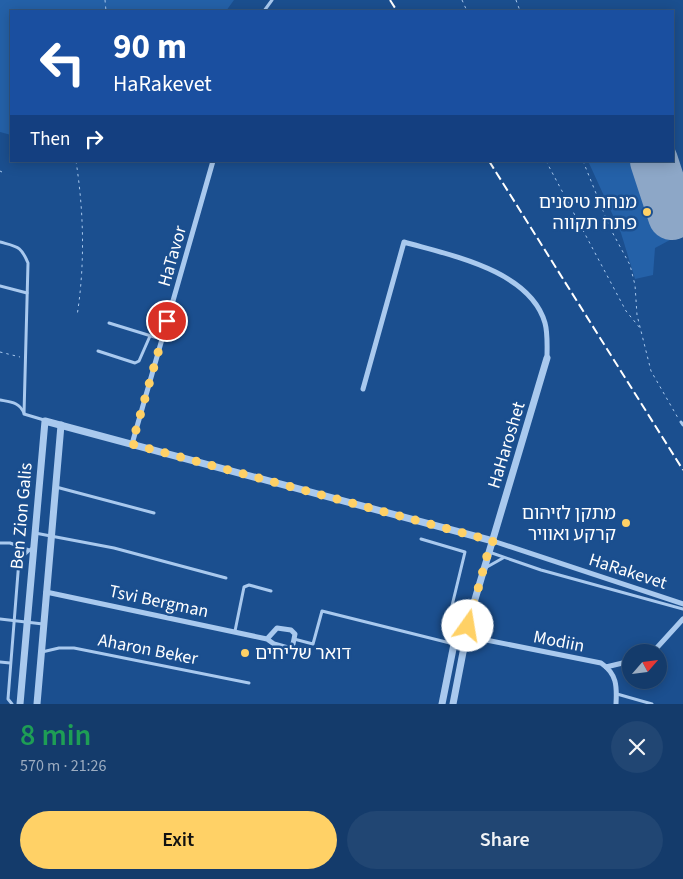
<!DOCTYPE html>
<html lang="en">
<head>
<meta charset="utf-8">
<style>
	:root { --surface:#143b6b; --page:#214673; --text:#f1f3f6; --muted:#9dadc1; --line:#33557e; --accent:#ffd166 }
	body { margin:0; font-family:"Source Sans 3","Noto Sans Hebrew",sans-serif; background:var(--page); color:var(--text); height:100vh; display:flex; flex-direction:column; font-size:19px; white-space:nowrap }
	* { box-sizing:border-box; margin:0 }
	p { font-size:16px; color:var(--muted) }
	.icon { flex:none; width:28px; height:28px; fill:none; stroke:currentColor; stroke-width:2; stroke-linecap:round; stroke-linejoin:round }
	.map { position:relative; height:704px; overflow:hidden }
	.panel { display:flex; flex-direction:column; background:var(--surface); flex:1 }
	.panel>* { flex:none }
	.banner { position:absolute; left:10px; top:10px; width:664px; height:152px; border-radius:0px; box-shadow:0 2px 12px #0003,0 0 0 1px var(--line); background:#1a4fa0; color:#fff; overflow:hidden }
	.needle { width:32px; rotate:62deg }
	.fabs { position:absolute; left:622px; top:644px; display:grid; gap:10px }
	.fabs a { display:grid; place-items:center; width:45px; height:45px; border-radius:50%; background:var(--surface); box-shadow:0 2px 12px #0003,0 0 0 1px var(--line); font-size:25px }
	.pin { position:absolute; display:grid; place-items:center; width:42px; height:42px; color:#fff; margin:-21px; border:2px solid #fff; border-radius:50%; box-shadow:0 1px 5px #0007 }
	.me { position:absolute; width:55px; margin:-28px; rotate:13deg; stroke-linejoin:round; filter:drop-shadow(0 0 4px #0008) }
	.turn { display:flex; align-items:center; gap:18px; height:105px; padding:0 20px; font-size:22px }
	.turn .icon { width:65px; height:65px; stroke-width:2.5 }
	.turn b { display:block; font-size:35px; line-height:42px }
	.then { display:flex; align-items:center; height:48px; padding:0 20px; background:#0003; gap:10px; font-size:19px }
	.round { display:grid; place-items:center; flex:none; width:52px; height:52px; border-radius:26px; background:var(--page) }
	.overview { display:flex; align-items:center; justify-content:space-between; height:85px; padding:0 20px }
	h1 { font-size:30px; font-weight:600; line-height:38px; color:#1e9e55 }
	.cta { display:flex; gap:10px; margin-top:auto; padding:10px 20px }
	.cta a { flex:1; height:58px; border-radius:30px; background:var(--accent); color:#111; font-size:20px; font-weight:600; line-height:58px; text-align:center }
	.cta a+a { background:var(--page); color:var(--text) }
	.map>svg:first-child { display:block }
	.green { fill:#2461a8 }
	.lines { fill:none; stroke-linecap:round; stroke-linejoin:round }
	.runway { stroke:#8da7c7; stroke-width:48 }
	.path { stroke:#a9c9ee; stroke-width:1; stroke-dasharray:2.5 4; stroke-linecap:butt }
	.service { stroke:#a9c9ee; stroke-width:3 }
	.minor { stroke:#a9c9ee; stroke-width:5 }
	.tertiary { stroke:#a9c9ee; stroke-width:7 }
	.rail { stroke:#fff; stroke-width:2; stroke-dasharray:9 4; stroke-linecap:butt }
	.route { stroke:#ffd166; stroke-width:9; stroke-dasharray:0 16.2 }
	.poi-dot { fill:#ffd166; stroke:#1b4f8f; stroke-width:2 }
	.labels { text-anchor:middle; stroke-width:5; stroke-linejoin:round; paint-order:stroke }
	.poi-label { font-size:18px; fill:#fff; stroke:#1b4f8f; text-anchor:end }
	.street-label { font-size:18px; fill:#fff; stroke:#1b4f8f }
</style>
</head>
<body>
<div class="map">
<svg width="683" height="704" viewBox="0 0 683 704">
	<rect width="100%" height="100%" fill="#1b4f8f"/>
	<g class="green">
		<polygon points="0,0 234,0 226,11 11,11 11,135 0,132"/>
		<polygon points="673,160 683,185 683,233 655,248 653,275 635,279 621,233 588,161"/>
	</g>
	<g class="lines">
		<polyline class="runway" points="654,161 672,216"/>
		<g class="path">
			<polyline points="105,0 106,11"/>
			<polyline points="462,0 467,11"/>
			<polyline points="516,0 520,11"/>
			<path d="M76,161C84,213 85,265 77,316"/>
			<polyline points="546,161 626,311 640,328"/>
			<polyline points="583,161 610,228 630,265 635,285 637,315 651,371 678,418"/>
			<polyline points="0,171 2,172"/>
			<polyline points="0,352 20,357"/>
		</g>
		<g class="service">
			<polyline points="264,11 272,0"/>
			<path d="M0,242C18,247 21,246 28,263L24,414L44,420"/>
			<polyline points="0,286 27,293"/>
			<polyline points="109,323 161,339"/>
			<polyline points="98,351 135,363 139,361 150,336"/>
			<path d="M0,400C11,402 19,402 24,413"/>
			<polyline points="681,422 683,425"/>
			<polyline points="56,487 154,513"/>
			<polyline points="35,533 114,548 226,578"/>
			<polyline points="421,539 465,552 449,618 458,634"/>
			<polyline points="0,543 10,543 29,550"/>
			<polyline points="489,552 541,570 683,609"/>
			<polyline points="487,567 503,558"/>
			<polyline points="0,619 43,624"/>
			<polyline points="235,631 244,587 249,585 271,591"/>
			<polyline points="294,639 313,644 322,611 454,644"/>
			<polyline points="42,652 59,648 74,648 249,683"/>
			<polyline points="0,662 10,663"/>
			<polyline points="617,694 652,704"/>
			<polyline points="12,704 8,699 19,560 32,548"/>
		</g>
		<g class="minor">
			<path d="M363,389L404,242C449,255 530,270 545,323C548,334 547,347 547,358"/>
			<polyline points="132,444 213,161"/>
			<polyline points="493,541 683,604"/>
			<polyline points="46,592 267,639 274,644 288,648 293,644 295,634 291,630 277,628 267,639"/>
			<path d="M466,636L601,663C617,674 617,686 616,704"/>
			<polyline points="653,652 683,619"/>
			<polyline points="606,667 631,661"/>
		</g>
		<g class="tertiary">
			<polyline points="20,704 45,421 493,541"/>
			<polyline points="37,704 61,425"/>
			<polyline points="442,704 454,644 468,619"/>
			<polyline points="453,704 470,616 547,358"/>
		</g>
		<g class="rail">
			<polyline points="390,0 397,11"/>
			<polyline points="489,161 683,470"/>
		</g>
	</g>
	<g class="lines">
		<polyline class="route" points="167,321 132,444 493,541 488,552 468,626"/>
	</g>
	<g class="poi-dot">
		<circle cx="647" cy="212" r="5"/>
		<circle cx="626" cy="523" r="5"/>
		<circle cx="245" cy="653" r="5"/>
	</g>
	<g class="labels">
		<g class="poi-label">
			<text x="637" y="208">מנחת טיסנים<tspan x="637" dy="21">פתח תקווה</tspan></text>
			<text x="616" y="519">מתקן לזיהום<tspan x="616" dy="21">קרקע ואוויר</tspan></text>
			<text x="255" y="659" text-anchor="start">דואר שליחים</text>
		</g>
		<g class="street-label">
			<text transform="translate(172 256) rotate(-74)" y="6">HaTavor</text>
			<text transform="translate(506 445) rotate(-73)" y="6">HaHaroshet</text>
			<text transform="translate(21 516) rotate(-85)" y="6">Ben Zion Galis</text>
			<text transform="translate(628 571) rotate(18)" y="6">HaRakevet</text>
			<text transform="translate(159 601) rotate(12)" y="6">Tsvi Bergman</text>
			<text transform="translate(559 641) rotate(11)" y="6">Modiin</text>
			<text transform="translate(148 649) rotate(11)" y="6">Aharon Beker</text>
		</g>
	</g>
</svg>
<div class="fabs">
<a><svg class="needle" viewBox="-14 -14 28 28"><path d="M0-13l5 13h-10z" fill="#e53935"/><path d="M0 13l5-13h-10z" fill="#9dadc1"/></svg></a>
</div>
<div class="pin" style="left:167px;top:321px;background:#d93025"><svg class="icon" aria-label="arrive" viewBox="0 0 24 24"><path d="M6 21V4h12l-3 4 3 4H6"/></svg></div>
<svg class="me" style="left:468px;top:626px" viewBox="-20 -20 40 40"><circle r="19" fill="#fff"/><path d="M0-13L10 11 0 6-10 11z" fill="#ffd166"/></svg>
<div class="banner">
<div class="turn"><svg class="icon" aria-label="left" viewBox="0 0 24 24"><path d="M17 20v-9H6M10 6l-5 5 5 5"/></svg><div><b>90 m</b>HaRakevet</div></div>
<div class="then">Then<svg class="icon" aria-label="right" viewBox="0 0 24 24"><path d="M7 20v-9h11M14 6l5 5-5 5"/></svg></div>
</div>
</div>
<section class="panel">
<div class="overview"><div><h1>8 min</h1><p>570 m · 21:26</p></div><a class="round"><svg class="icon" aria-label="close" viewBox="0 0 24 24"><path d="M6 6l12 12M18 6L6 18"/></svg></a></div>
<div class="cta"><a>Exit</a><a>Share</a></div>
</section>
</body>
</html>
